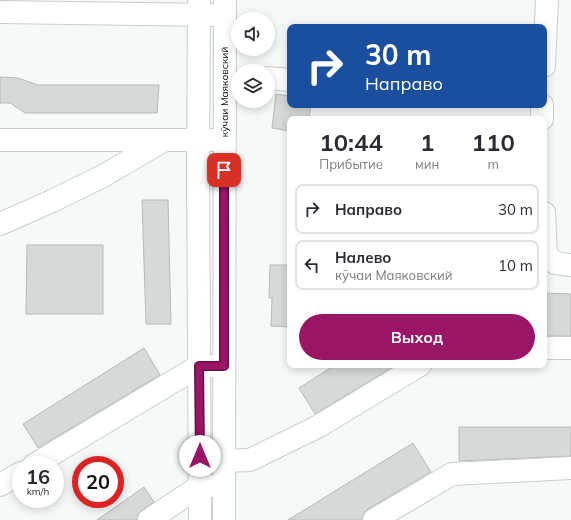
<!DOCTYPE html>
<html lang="ru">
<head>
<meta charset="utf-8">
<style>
	:root { --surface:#fff; --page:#f7f7f7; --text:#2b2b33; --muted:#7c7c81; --line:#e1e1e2; --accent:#9b1567 }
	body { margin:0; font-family:Mulish,sans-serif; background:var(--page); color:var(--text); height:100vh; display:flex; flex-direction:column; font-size:15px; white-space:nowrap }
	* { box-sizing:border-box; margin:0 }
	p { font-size:13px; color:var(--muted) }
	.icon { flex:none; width:22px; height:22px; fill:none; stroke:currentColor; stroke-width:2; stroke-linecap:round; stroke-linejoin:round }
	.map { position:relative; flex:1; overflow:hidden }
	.drawer { position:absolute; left:287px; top:116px; width:260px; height:252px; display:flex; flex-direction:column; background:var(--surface); border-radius:8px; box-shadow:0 2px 10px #0003 }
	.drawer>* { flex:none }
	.guide { position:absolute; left:287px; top:24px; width:260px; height:84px; border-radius:8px; box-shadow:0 2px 10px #0003; background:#1a4fa0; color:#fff; overflow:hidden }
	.fabs { position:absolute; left:231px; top:12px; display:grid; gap:8px }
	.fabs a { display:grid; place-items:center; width:44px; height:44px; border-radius:50%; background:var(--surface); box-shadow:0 2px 10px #0003; font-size:20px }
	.speed { position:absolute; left:12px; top:456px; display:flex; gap:8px; font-size:20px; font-weight:700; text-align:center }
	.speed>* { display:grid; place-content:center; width:52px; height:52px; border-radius:50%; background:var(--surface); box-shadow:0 2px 10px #0003; line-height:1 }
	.speed small { font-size:10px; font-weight:400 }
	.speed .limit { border:6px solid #d22; background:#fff; color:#111 }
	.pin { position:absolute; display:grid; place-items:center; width:34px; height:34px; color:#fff; margin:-17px; border-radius:8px; box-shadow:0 2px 6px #0006 }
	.me { position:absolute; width:44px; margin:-22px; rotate:0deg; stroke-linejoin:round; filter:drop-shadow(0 0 3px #0008) }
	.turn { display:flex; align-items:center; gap:14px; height:84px; padding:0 12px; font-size:18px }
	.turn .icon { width:52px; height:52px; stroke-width:2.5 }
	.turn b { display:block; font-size:28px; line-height:34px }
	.eta { display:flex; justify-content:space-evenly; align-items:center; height:68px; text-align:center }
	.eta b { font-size:24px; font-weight:700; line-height:28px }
	.primary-button { display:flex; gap:8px; margin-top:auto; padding:8px 12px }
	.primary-button a { flex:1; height:46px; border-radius:24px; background:var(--accent); color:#fff; font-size:16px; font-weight:700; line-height:46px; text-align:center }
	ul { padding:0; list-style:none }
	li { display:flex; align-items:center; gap:12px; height:50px; margin:0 8px 6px; padding:0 4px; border:2px solid var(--line); border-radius:8px }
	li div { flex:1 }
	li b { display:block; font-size:15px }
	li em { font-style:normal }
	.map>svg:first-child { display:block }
	.building { fill:#d5dad7; stroke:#b6bab8 }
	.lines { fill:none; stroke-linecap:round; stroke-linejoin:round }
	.minor-casing { stroke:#c9cecb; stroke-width:24 }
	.minor { stroke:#fff; stroke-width:22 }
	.route-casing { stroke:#650e43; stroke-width:10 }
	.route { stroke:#9b1567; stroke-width:7 }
	.labels { text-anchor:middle; stroke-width:4; stroke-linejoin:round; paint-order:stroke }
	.street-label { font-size:10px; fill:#101211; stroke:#fff }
</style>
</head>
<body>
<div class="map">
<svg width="571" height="520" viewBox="0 0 571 520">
	<rect width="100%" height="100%" fill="#f5f9f7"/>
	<g class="building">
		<polygon points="0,77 18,78 38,85 159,85 157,113 25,113 10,103 0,103"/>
		<polygon points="276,94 290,96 290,105 311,105 309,119 290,119 290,131 272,128"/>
		<polygon points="142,200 168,200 171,324 146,324"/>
		<polygon points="27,245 103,245 103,314 26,314"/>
		<polygon points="270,265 289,265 288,302 290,302 290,327 271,326 272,298 269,298"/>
		<polygon points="544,293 571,294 571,336 544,336"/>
		<polygon points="144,348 160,375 38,448 23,424"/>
		<polygon points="335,365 396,365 315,414 299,388"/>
		<polygon points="459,427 571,427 571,456 459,461"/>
		<polygon points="413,443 431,472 368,509 363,514 362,520 288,520"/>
		<polygon points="144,487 154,502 142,510 138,514 137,520 97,520"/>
	</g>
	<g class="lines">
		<defs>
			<g id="minor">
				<polyline points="199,0 198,167 200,520"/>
				<polyline points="0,12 213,15"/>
				<polyline points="544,66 547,0"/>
				<polyline points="268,78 290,80"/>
				<polyline points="542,119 542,105"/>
				<polyline points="0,140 213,140"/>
				<polyline points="544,213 546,255 555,263 571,265"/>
				<polyline points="0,224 52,201 103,176 163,141"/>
				<polyline points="544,348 571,348"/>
				<polyline points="224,461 250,460 319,426 420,365"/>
				<polyline points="34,465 199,366 211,366"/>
				<polyline points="0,485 21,473"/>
				<polyline points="149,520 200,486 212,486"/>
				<polyline points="224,520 225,0"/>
				<polyline points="374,520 452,474 571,468"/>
			</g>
		</defs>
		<use href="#minor" class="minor-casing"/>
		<use href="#minor" class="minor"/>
	</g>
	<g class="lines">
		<defs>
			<polyline id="route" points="200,456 199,366 224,366 224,170"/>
		</defs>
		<use href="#route" class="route-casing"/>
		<use href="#route" class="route"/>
	</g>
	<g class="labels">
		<g class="street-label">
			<text transform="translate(224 92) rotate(-90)" y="4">кӯчаи Маяковский</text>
		</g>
	</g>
</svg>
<div class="fabs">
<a><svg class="icon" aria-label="sound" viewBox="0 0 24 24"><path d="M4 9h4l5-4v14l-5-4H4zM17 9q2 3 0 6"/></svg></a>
<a><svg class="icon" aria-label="layers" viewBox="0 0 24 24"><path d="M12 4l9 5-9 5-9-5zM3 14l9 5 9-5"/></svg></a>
</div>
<div class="speed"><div>16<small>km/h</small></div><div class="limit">20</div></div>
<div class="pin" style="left:224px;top:170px;background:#d93025"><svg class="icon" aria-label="arrive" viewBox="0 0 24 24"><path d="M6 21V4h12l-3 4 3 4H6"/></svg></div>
<svg class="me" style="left:200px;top:456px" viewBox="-20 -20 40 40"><circle r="19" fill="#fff"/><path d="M0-13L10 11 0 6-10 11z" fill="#9b1567"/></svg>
<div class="guide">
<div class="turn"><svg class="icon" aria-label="right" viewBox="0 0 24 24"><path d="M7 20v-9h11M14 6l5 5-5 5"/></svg><div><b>30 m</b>Направо</div></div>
</div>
<section class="drawer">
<div class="eta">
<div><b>10:44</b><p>Прибытие</p></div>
<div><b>1</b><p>мин</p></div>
<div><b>110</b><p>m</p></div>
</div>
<ul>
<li><svg class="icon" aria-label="right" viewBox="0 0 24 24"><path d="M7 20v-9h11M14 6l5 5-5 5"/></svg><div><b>Направо</b></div><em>30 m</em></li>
<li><svg class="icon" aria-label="left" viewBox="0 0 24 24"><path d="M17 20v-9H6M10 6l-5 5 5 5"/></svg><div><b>Налево</b><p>кӯчаи Маяковский</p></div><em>10 m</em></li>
</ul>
<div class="primary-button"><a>Выход</a></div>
</section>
</div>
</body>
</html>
